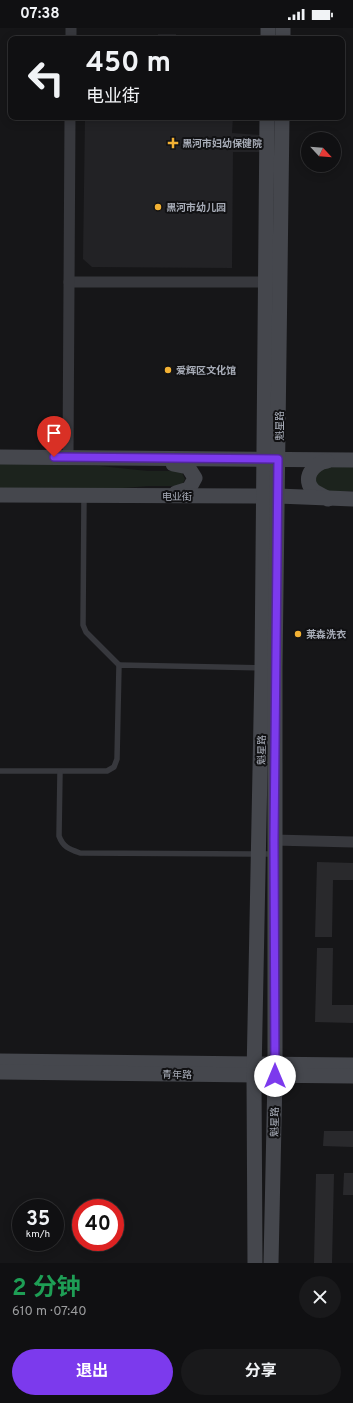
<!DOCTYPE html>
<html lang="zh">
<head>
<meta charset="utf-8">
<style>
	:root { --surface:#101012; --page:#19191b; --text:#f1f3f6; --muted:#9c9d9f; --line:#303032; --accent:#7c3aed }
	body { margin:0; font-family:Overpass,"Noto Sans SC",sans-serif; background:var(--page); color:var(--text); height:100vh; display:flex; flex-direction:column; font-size:15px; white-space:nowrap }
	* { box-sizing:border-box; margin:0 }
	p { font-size:13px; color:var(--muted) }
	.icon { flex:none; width:22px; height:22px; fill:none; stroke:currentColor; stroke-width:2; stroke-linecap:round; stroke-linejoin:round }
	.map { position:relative; height:1235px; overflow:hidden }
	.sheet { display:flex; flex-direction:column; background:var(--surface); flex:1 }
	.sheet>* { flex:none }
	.guide { position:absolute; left:8px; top:8px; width:337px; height:84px; border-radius:8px; box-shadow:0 2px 10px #0003,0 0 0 1px var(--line); background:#101012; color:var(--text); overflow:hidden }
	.needle { width:26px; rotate:116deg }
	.buttons { position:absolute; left:301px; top:104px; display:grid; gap:8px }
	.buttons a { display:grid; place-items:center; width:40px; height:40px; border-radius:50%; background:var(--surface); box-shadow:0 2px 10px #0003,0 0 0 1px var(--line); font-size:20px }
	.speed { position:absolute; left:12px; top:1171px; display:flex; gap:8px; font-size:20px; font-weight:700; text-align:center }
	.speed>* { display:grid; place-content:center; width:52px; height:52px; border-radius:50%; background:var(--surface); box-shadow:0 2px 10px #0003,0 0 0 1px var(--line); line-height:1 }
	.speed small { font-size:10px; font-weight:400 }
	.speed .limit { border:6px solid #d22; background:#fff; color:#111 }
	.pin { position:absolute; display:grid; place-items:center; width:34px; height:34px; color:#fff; margin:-41px -17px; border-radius:50% 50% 50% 0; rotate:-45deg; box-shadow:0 0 4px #0007 }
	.pin .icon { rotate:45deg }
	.me { position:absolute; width:44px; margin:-22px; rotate:0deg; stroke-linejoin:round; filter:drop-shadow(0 0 3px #0008) }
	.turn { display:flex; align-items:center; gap:14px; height:84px; padding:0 12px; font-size:18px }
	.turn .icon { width:52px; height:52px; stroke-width:2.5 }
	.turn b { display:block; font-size:28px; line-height:34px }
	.round { display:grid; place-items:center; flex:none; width:42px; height:42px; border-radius:21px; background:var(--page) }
	.head { display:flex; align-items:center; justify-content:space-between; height:68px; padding:0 12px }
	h1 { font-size:24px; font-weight:700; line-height:30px; color:#1e9e55 }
	.cta { display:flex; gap:8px; margin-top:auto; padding:8px 12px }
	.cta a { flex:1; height:46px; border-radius:24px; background:var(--accent); color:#fff; font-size:16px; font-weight:700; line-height:46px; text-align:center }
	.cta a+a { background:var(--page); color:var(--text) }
	.status { display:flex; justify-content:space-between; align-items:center; height:28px; padding:0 20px; background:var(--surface); direction:ltr }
	.status svg { height:11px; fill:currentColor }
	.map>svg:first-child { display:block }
	.built { fill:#222225 }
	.green { fill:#1c231d }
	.building { fill:#29292c }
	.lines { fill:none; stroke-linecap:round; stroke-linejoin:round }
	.lane { stroke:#37383d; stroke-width:5.5 }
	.street { stroke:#37383d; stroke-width:11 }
	.secondary { stroke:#45474d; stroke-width:15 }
	.route-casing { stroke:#51269a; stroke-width:10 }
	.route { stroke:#7c3aed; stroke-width:7 }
	.poi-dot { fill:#f2b134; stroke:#111113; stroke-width:1.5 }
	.labels { text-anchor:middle; stroke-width:4; stroke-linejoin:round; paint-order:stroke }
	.poi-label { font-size:10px; font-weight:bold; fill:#a8adb8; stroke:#111113; text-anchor:start }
	.street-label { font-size:10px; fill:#a8adb8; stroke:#111113 }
</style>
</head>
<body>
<div class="status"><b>07:38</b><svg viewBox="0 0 49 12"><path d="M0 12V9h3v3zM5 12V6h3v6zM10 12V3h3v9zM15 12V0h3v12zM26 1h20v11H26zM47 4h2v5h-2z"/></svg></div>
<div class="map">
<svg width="353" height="1235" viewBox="0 0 353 1235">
	<rect width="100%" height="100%" fill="#161618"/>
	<g class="built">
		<polygon points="158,6 176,6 176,11 157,11"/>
		<polygon points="85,89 233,89 232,105 260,107 260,124 233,124 232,240 92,239 83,231"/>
	</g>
	<g class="green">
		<polygon points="0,435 100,438 148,443 178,443 182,445 185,451 183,455 179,458 149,458 98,462 0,461"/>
		<polygon points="322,438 353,438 353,463 324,463 317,460 314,446"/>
	</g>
	<g class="building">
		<polygon points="317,834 353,835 353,852 333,852 332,909 315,909"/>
		<polygon points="317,920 333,920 332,977 353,977 353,995 315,994"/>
		<polygon points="324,1103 353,1103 353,1119 323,1118"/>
		<polygon points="344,1145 353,1145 353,1167 343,1167"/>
		<polygon points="316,1146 334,1146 332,1235 314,1235"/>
	</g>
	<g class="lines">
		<g class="lane">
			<polyline points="84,468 83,597 86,604 119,637"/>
			<polyline points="0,743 107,743 114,739 117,731 119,637 262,640"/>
			<path d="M60,744L59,808C63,819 69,821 80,825L275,826"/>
		</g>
		<g class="street">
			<polyline points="71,11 71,0"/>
			<polyline points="69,254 273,254"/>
			<polyline points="68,429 70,89"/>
			<polyline points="274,812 353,814"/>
		</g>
		<g class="secondary">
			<polyline points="268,11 268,0"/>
			<polyline points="283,11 283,0"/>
			<polyline points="0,429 353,432"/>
			<path d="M327,433C313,435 301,451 314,463C318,466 324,468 328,471"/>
			<polyline points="173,436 188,439 195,450 189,461 176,465"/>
			<polyline points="0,467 278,468 353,471"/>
			<polyline points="0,1033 353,1037"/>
			<polyline points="0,1044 353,1048"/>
			<polyline points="255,1235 254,1047 262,640 267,89"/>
			<polyline points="271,1235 275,1048 275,640 282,89"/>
		</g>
	</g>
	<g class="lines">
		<defs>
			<polyline id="route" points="54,429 278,431 274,812 275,1048"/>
		</defs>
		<use href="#route" class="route-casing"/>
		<use href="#route" class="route"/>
	</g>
	<g class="poi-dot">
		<path d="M171 109h4v4h4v4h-4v4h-4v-4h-4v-4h4z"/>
		<circle cx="158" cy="179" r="4"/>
		<circle cx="168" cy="342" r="4"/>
		<circle cx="298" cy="606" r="4"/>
	</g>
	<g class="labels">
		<g class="poi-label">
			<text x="182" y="119">黑河市妇幼保健院</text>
			<text x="166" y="183">黑河市幼儿园</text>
			<text x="176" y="346">爱辉区文化馆</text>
			<text x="306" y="610">莱森洗衣</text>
		</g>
		<g class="street-label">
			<text transform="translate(279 398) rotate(-90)" y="4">魁星路</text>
			<text x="177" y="472">电业街</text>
			<text transform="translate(261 722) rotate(-89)" y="4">魁星路</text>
			<text transform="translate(177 1046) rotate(1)" y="4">青年路</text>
			<text transform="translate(274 1094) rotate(-89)" y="4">魁星路</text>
		</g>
	</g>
</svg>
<div class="buttons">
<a><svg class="needle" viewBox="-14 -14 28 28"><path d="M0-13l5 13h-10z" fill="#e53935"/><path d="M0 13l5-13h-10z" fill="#9c9d9f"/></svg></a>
</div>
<div class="speed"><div>35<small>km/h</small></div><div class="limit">40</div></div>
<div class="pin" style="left:54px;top:429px;background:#d93025"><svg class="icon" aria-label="arrive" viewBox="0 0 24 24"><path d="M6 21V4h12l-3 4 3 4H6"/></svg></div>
<svg class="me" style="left:275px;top:1048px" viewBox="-20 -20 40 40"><circle r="19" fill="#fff"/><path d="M0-13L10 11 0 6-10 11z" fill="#7c3aed"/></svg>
<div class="guide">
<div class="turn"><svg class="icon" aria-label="left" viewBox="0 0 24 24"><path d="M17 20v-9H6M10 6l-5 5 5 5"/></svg><div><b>450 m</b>电业街</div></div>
</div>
</div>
<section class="sheet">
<div class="head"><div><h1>2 分钟</h1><p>610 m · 07:40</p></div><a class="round"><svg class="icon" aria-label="close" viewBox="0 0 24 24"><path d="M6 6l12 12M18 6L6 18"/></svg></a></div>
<div class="cta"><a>退出</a><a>分享</a></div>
</section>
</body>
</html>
